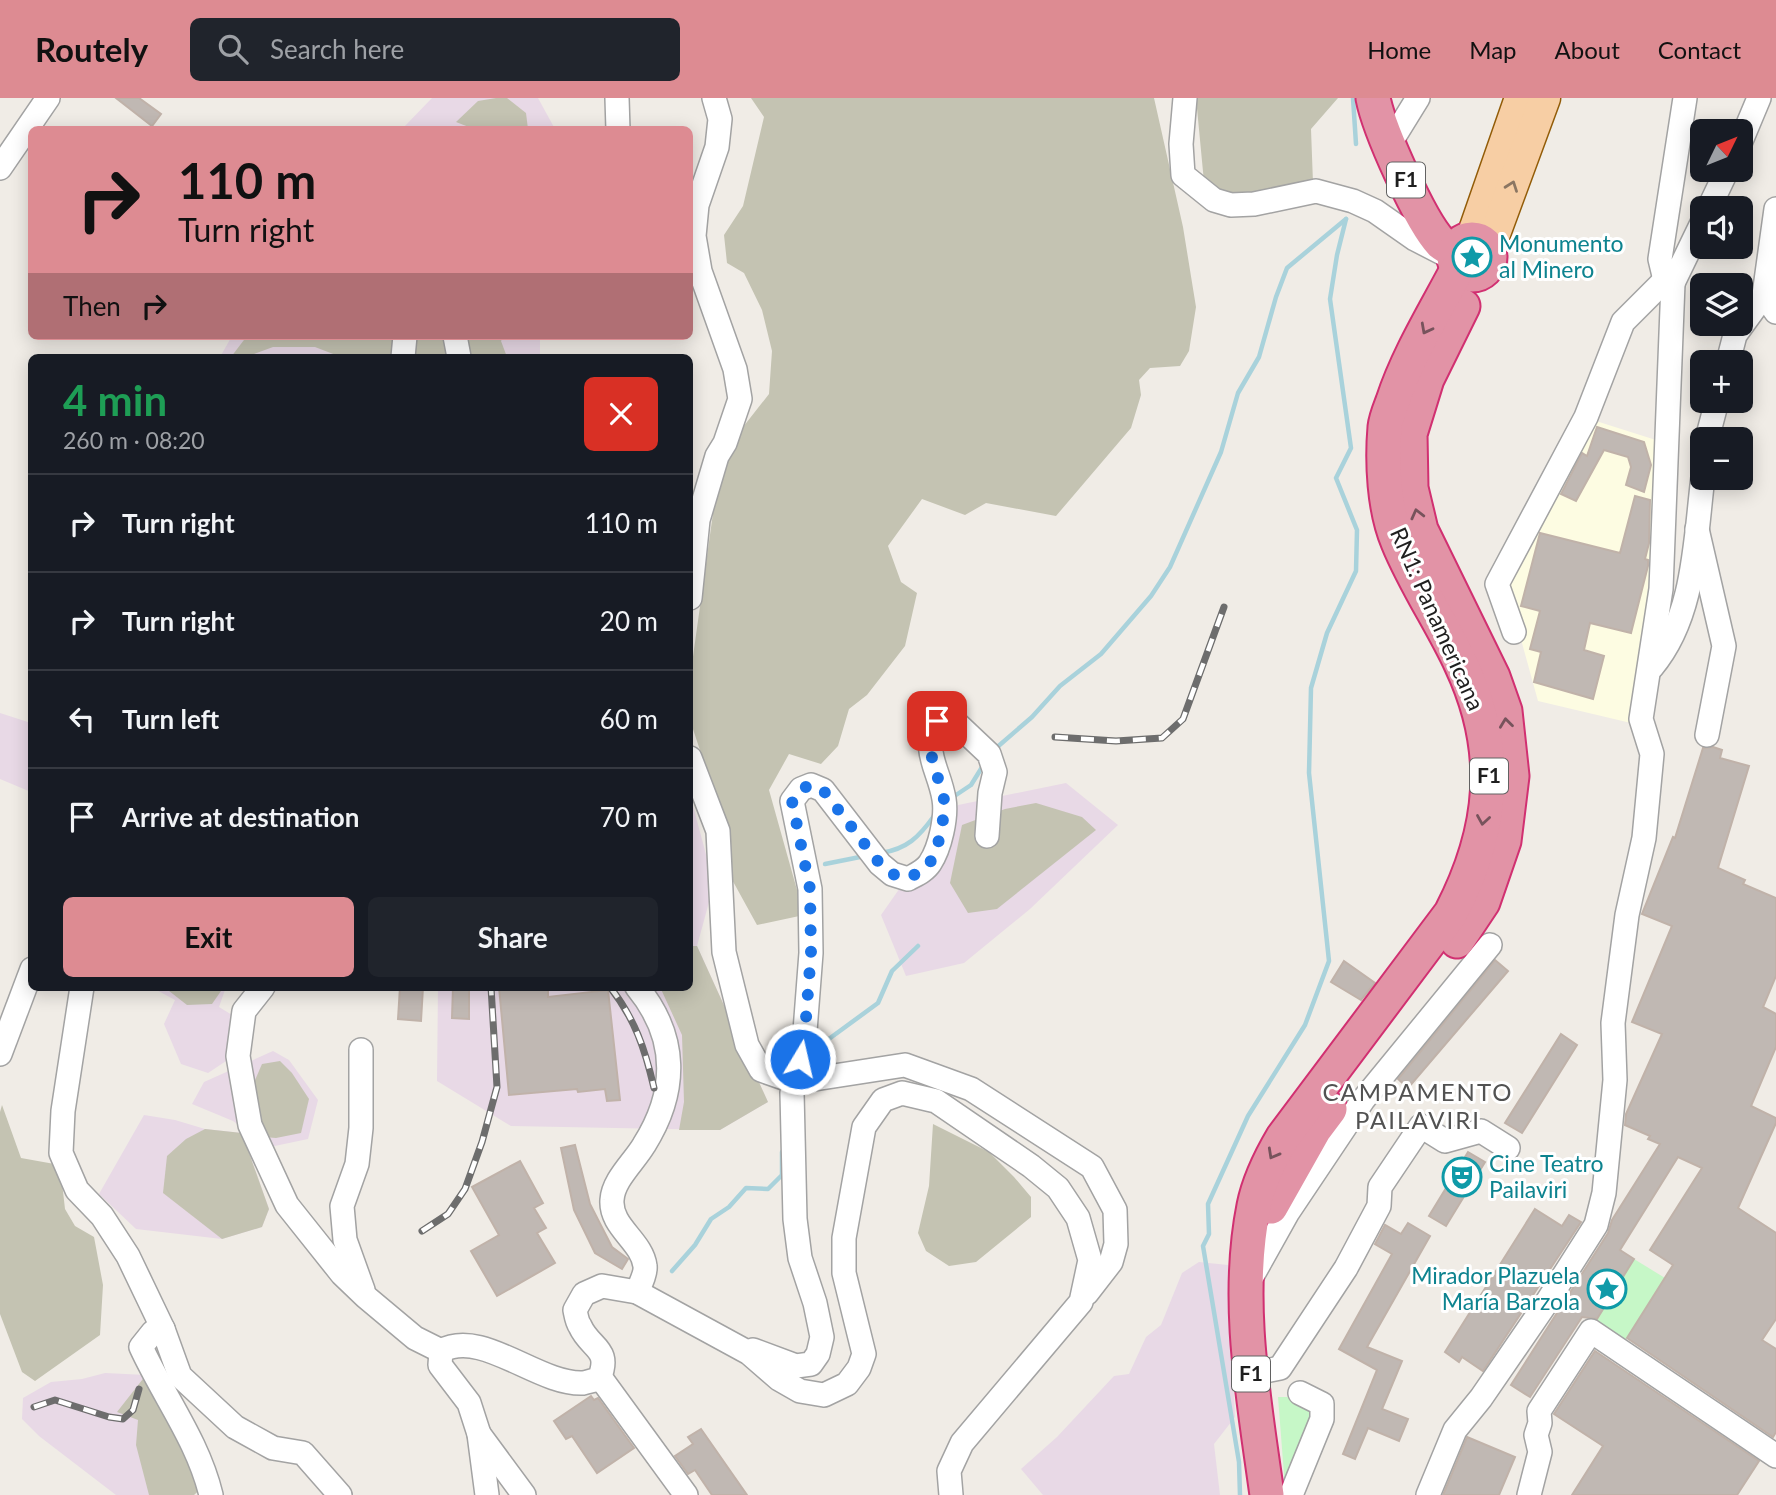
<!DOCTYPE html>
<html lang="en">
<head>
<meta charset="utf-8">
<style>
	:root { --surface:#171b24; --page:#20242c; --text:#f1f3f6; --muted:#9ea1a6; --line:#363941; --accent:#dd8b92 }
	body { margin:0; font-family:Lato,sans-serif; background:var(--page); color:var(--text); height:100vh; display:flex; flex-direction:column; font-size:26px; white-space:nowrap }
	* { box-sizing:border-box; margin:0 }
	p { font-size:23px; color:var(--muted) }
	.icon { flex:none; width:38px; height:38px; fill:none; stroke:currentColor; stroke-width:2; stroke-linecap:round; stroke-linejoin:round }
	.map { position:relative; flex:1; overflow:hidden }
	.drawer { position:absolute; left:28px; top:256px; width:665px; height:637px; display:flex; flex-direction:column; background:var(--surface); border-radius:10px; box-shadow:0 4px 18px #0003 }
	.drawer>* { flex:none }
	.top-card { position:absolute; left:28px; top:28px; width:665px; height:214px; border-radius:10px; box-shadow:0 4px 18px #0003; background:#dd8b92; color:#111; overflow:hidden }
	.needle { width:46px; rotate:47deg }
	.fabs { position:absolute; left:1690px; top:21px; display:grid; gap:14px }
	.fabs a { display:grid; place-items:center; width:63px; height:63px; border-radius:10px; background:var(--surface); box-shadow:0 4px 18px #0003; font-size:35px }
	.pin { position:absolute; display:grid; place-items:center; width:60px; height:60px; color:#fff; margin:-30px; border-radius:14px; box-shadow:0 4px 10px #0006 }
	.me { position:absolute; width:77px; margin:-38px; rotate:9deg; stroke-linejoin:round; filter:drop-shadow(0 0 5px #0008) }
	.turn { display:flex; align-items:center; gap:24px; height:147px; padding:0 35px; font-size:32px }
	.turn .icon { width:91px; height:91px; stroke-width:2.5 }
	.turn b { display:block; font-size:49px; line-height:60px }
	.then { display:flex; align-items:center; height:66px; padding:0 35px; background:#0003; gap:14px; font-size:26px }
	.round { display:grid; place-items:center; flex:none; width:74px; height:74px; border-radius:10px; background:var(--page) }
	.head { display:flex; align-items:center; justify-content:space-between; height:119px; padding:0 35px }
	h1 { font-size:42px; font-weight:700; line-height:52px; color:#1e9e55 }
	.button { display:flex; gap:14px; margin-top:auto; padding:14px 35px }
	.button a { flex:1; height:80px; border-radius:10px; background:var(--accent); color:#111; font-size:28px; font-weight:700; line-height:80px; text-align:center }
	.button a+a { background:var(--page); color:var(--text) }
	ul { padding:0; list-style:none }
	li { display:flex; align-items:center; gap:21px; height:98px; padding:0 35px; border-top:2px solid var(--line) }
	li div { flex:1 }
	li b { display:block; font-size:26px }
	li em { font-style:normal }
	header { display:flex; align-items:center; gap:42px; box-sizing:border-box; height:98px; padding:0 35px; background:var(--accent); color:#111 }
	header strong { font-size:33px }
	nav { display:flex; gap:38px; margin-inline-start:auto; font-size:24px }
	.search { width:490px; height:63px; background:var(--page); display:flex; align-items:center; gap:18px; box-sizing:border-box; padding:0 24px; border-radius:10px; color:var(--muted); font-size:26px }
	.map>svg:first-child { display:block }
	.industrial { fill:#e8d9e6 }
	.education { fill:#fdfce2 }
	.construction { fill:#c4c3b2 }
	.park { fill:#c6f7c7 }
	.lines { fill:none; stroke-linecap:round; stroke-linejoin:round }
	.stream { stroke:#a9d2db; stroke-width:4.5 }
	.building { fill:#c0b8b3; stroke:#c0b2a9; stroke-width:2 }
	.minor-casing { stroke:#a3a3a3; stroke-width:26 }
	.major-casing { stroke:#925c08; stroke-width:33 }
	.highway-casing { stroke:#d13071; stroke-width:37 }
	.minor { stroke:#fff; stroke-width:23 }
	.major { stroke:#f7cea4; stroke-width:30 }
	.highway { stroke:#e293a6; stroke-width:33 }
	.rail-casing { stroke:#6d6d6d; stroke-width:7 }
	.rail { stroke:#fff; stroke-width:4.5; stroke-dasharray:13; stroke-linecap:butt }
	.oneway { stroke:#8b7662 }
	.oneway2 { stroke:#77535c }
	.route { stroke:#1a73e8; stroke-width:12; stroke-dasharray:0 21.6 }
	.labels { text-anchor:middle; stroke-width:6; stroke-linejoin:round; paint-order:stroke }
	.shield { fill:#fff; stroke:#626262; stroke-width:2 }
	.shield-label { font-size:21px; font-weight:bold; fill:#1f1f1f }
	.culture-label { font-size:23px; fill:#0d838f; stroke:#fff; text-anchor:start }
	.street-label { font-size:23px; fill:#1f1f1f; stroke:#fff }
	.neighbourhood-label { font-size:24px; letter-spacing:2px; fill:#525252; stroke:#fff }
</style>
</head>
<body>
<header>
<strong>Routely</strong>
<div class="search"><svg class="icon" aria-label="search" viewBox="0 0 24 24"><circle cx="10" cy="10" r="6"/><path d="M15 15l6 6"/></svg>Search here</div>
<nav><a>Home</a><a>Map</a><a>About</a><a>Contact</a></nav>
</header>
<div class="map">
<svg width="1776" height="1397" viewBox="0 0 1776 1397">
	<rect width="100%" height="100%" fill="#f0ece6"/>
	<g class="industrial">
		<polygon points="432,0 538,0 555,31 401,32"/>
		<polygon points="232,238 540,238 540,259 220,259"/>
		<polygon points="0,615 31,625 31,694 0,681"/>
		<polygon points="1066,685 1118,727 1030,811 964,865 906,878 881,817 958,707"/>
		<polygon points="690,697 714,786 697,848 768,1004 720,1032 511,1028 437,983 438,889 690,889"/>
		<polygon points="151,889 226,889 219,909 237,920 229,961 208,975 181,966 164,926 175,902"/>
		<polygon points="273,953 289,962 318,1002 308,1041 270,1049 233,1023 192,1006 204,984"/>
		<polygon points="144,1017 175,1022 205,1031 242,1035 269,1111 262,1129 222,1141 136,1131 99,1096"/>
		<polygon points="1199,1164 1228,1167 1235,1319 1214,1346 1220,1397 1043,1397 1021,1371 1057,1339 1114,1278 1129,1276 1146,1239 1161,1227 1182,1175"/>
		<polygon points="105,1275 146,1277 194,1397 116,1397 39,1338 22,1321 23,1300 51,1284 82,1281"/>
	</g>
	<polygon class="education" points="1596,323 1659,343 1659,442 1631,625 1538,603 1506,487"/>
	<g class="construction">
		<polygon points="496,0 507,0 526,15 528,31 474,31 456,24 478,3"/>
		<polygon points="751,0 1154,0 1183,129 1196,209 1189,253 1180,268 1150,270 1139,282 1141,297 1131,330 1056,418 986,405 965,417 922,401 888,448 901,484 917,495 905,548 867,597 849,611 838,648 821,666 789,656 769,692 804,817 757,827 730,778 727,734 690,622 690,580 715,401 736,338 769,296 772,253 762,212 744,175 727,165 724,137 743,108 764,19"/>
		<polygon points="1196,0 1338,0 1311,31 1313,85 1246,95 1218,95 1204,84"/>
		<polygon points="247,238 504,238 501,243 507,259 341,259 315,249 273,249 246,259 231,259"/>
		<polygon points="1036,705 1082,719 1096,732 997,811 968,815 950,785 962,727 1005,711"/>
		<polygon points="690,848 697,848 768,1004 720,1032 679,1032 684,1004 682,937 660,889 690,889"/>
		<polygon points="164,889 220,889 221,893 212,906 187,907"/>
		<polygon points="280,963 292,975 309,1001 301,1035 276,1040 264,1039 252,989 262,966"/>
		<polygon points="2,1007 21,1060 60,1067 65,1111 75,1128 94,1139 103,1187 100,1237 35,1283 22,1274 0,1216 0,1014"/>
		<polygon points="933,1026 989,1054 1014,1079 1031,1099 1031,1119 976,1164 949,1168 926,1153 918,1135 929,1088"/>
		<polygon points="205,1031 242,1035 269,1111 262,1129 222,1141 163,1095 167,1058 186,1041"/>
		<polygon points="146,1277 205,1387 194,1397 149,1397 136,1347 138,1322 117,1314"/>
	</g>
	<g class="park">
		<polygon points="1634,1161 1665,1180 1623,1246 1593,1226"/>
		<polygon points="1278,1299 1287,1299 1311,1313 1310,1324 1285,1389"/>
	</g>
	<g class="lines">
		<g class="stream">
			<polyline points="1353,0 1356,46"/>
			<polyline points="995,651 1032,619 1060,588 1101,556 1151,498 1170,469 1221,354 1238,295 1259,259 1276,199 1287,170 1346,121"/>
			<polyline points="953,699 971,687 984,666"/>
			<path d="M881,755C907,751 919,739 934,718"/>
			<polyline points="825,766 865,758"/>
			<polyline points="809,964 822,946 878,905 892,873 918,848"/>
			<polyline points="672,1173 695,1147 711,1121 729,1109 746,1090 768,1091 782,1077 782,1054"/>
			<polyline points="1240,1397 1239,1364 1203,1148 1209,1136 1208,1106 1248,1018 1305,927 1329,863 1309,675 1311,590 1327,535 1356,473 1357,432 1336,380 1351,350 1330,201 1337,157 1346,121"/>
		</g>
	</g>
	<g class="building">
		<polygon points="116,0 139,0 161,16 152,28"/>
		<polygon points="1597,329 1644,344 1651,367 1644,394 1626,387 1631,369 1628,359 1604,352 1576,403 1561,396 1582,355 1587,358"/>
		<polygon points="1635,398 1650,402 1649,445 1645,461 1648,462 1648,468 1631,535 1590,525 1584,552 1604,558 1593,601 1534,584 1541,554 1530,551 1540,513 1521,508 1540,435 1620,455"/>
		<polygon points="1713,649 1722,652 1720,660 1749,668 1718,770 1745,782 1743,786 1776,800 1776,878 1763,909 1776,916 1776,949 1751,1008 1776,1020 1776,1025 1738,1110 1776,1135 1776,1221 1762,1242 1776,1251 1776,1334 1773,1339 1627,1240 1673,1167 1650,1152 1702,1070 1678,1059 1620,1152 1634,1161 1597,1221 1582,1219 1530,1299 1511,1287 1608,1135 1612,1122 1660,1046 1648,1041 1650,1038 1625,1027 1626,1016 1662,936 1632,924 1672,828 1642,816 1673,739 1675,740 1703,650"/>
		<polygon points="1495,862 1508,873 1408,990 1398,981"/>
		<polygon points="1344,863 1375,885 1361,902 1331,884"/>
		<polygon points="400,889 423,889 421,923 398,921"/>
		<polygon points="453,889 469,889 469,921 452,920"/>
		<polygon points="499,889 548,889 548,899 608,892 620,1002 607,1003 605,991 578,994 577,991 509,997"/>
		<polygon points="1561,936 1577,947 1522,1035 1505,1025"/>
		<polygon points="575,1047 590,1106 612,1149 628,1161 622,1171 595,1155 574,1112 561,1050"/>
		<polygon points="1468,1054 1485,1064 1446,1128 1429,1118"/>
		<polygon points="520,1063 543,1105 534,1110 546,1130 537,1135 555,1165 497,1198 471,1153 499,1137 472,1089"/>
		<polygon points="1535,1111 1562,1128 1569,1117 1581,1124 1483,1273 1462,1259 1459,1264 1445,1254"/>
		<polygon points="1408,1125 1430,1138 1367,1249 1402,1263 1382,1311 1408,1321 1399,1343 1368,1330 1355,1361 1343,1356 1377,1272 1339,1251 1392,1156 1375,1146 1385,1127 1401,1136"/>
		<polygon points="1595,1253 1759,1363 1737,1397 1572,1397 1603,1348 1554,1316"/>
		<polygon points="591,1298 594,1302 598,1300 634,1350 597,1375 572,1338 566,1341 554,1323"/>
		<polygon points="701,1331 747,1397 712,1397 695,1372 688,1376 675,1358 693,1346 688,1339"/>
		<polygon points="1467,1339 1515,1359 1499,1397 1443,1397"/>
	</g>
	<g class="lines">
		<defs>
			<g id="minor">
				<polyline points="617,0 618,32"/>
				<polyline points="1185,0 1181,46 1183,77 1214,102 1231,107 1254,106 1316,93 1353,103 1375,113 1415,141 1446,157"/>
				<polyline points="1741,43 1759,0"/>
				<polyline points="1389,47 1418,0"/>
				<polyline points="0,70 48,0"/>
				<polyline points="1709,110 1727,72"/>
				<polyline points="1673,185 1703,123"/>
				<polyline points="1764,197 1776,214"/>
				<polyline points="455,238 459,259"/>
				<polyline points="403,259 405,238"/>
				<polyline points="1728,264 1735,237 1764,197 1776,111"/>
				<polyline points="1707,341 1717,303"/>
				<polyline points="1697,431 1724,548 1707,637"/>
				<polyline points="690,500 698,422 717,358 725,345 740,301 735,271 700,173 694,138 697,107 717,49 720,21 714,0"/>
				<polyline points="1514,534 1497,486 1586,319 1623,224 1665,182"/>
				<path d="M1652,569C1695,518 1695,443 1703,379"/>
				<polyline points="690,660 718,733 724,854 747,947 761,972 795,984 905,967 971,991 1092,1069 1115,1112 1116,1146 1111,1164 1087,1195"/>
				<polyline points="82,889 63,1013 61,1055 77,1092 102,1118 128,1158 163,1231 180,1278 235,1329 273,1350 303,1355 340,1397"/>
				<polyline points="263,889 244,913 238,958 250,1027 287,1107 342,1176 366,1199 415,1240 441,1253"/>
				<polyline points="361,952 361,1030 357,1066 342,1108 345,1142 363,1192"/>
				<polyline points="0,956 32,871"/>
				<polyline points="1250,1182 1288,1114 1363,1002 1490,847"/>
				<path d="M637,1194C640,1187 646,1175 645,1168C642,1143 610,1129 612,1102C613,1082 634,1064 644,1047C678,993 678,939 637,889"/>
				<path d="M163,1231L153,1234L141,1249C164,1299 198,1343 211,1397"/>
				<path d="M753,1252L796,1268L811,1266L818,1256L822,1239L815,1205L800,1160L795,1121L792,995L804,946L811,855L810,791L792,703L801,691L811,687L823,692L880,766L892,776L908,781C915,777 925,773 930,765C940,750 947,719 944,701C939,671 921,653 937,623L953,622L989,656L995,674L990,695L987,738"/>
				<polyline points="1251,1276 1280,1270 1346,1170 1379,1108 1380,1089 1421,1028 1445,1043 1481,1033 1508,1050"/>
				<polyline points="600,1279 686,1397"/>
				<polyline points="479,1336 524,1397"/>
				<path d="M487,1397L479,1336L469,1305L440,1267L441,1253C482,1230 538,1287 583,1285C588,1284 594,1282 599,1281C612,1250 590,1251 580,1228C577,1224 576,1217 575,1212L584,1196L602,1188L637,1194L749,1255L779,1281L800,1293L824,1297L847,1286L859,1270L864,1256L844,1175V1140L864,1029L883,1002L902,995L936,1003L1031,1068L1058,1090L1078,1120L1090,1162L1081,1204L962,1345L949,1373L951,1397"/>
				<polyline points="1291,1397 1322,1321 1322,1306 1300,1295"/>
				<polyline points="1428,1397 1455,1332 1481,1300 1547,1204 1596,1127 1604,1095 1615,982 1613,925 1627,817 1644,740 1652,656 1641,621 1661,491 1673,185 1665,182 1660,161 1685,0"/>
				<polyline points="1529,1397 1540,1354 1536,1337 1540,1325 1539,1313 1591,1233 1776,1358"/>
			</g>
			<g id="major">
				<polyline points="1471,141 1520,0"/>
				<polyline points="1489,152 1545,0"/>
			</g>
			<g id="highway">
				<path d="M1373,0C1379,31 1420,123 1441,145C1445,148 1450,151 1455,154"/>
				<circle cx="1472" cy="159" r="18"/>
				<polyline points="1457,843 1483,804 1504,743 1512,678 1505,613 1493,579 1421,432 1411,390 1410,336 1427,281 1463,208"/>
				<polyline points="1271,1109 1315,1031 1330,1011"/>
				<path d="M1267,1397C1254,1302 1235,1203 1254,1108C1259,1083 1270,1061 1283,1039L1451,815C1494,732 1502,653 1461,566C1442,525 1415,486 1398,444C1384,411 1382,364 1385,329C1386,320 1390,311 1393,303C1408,257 1435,214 1458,170"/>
			</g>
		</defs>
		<use href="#minor" class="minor-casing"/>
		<use href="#major" class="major-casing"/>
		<use href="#highway" class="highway-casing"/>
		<use href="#minor" class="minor"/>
		<use href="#major" class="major"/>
		<use href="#highway" class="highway"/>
		<defs>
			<g id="rail">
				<polyline points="1055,639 1116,643 1162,640 1183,621 1224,509"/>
				<path d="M610,889C635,921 645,951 654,990"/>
				<polyline points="422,1133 448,1116 465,1091 482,1044 497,989 491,889"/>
				<polyline points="34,1309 55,1302 109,1319 123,1321 133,1312 139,1291"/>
			</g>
		</defs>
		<use href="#rail" class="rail-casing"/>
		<use href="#rail" class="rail"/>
	</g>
	<defs><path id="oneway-chevron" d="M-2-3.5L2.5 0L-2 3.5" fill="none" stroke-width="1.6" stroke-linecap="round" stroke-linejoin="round" transform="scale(1.75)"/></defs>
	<use class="oneway" href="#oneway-chevron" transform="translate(1512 88) rotate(-70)"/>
	<g class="oneway2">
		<use href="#oneway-chevron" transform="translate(1426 231) rotate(118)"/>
		<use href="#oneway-chevron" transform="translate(1417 416) rotate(-104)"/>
		<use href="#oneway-chevron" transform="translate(1506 625) rotate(-97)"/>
		<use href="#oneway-chevron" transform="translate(1483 722) rotate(99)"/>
		<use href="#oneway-chevron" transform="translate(1273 1056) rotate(119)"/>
	</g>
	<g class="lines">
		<polyline class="route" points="800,961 804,946 811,855 810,791 792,703 801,691 811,687 823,692 880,766 892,776 908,780 920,774 930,765 941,737 945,705 929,649 930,635 937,623"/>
	</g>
	<defs>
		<symbol id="sight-ring" viewBox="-11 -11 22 22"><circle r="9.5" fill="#fff" stroke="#0f9aa8" stroke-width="1.5"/><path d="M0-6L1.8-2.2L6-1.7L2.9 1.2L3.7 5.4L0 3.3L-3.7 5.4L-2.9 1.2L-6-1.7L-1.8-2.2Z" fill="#0f9aa8"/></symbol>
		<symbol id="theatre-ring" viewBox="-11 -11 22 22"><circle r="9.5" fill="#fff" stroke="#0f9aa8" stroke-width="1.5"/><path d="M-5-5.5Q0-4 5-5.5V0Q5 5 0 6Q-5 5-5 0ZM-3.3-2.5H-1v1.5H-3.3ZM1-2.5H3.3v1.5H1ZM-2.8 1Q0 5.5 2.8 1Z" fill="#0f9aa8"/></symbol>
	</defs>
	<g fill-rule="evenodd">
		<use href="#sight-ring" x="1450" y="137" width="44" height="44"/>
		<use href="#theatre-ring" x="1440" y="1057" width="44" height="44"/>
		<use href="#sight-ring" x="1585" y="1169" width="44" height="44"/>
	</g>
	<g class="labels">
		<g class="shield">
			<rect x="1387" y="64.5" width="38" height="35" rx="5"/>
			<rect x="1470" y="660.5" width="38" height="35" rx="5"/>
			<rect x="1232" y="1258.5" width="38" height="35" rx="5"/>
		</g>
		<g class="shield-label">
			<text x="1406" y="89">F1</text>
			<text x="1489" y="685">F1</text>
			<text x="1251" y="1283">F1</text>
		</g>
		<g class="culture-label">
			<text x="1499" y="154">Monumento<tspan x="1499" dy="26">al Minero</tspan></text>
			<text x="1489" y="1074">Cine Teatro<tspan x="1489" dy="26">Pailaviri</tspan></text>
			<text x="1580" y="1186" text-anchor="end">Mirador Plazuela<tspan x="1580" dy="26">María Barzola</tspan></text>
		</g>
		<g class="street-label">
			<text transform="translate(1437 521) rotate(66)" y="8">RN1: Panamericana</text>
		</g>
		<g class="neighbourhood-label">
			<text x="1418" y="1003">CAMPAMENTO<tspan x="1418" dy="28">PAILAVIRI</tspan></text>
		</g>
	</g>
</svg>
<div class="fabs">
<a><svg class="needle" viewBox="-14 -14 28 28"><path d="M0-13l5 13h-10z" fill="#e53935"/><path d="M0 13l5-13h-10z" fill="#9ea1a6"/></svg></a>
<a><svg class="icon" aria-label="sound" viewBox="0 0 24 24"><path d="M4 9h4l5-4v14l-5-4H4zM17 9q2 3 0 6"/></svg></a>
<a><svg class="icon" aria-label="layers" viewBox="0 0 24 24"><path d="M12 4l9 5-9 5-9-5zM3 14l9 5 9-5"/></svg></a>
<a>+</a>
<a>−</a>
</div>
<div class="pin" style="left:937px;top:623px;background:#d93025"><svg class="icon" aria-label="arrive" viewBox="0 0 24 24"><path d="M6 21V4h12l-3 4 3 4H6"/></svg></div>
<svg class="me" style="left:800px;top:961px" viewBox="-20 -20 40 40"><circle r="17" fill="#1a73e8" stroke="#fff" stroke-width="3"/><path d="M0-11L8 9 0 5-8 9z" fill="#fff"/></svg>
<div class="top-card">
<div class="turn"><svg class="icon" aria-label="right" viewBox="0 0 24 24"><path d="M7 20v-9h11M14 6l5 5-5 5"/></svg><div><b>110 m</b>Turn right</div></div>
<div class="then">Then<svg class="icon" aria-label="right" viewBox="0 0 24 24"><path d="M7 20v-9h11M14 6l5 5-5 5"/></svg></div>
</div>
<section class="drawer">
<div class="head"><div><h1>4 min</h1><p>260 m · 08:20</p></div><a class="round" style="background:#d93025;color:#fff"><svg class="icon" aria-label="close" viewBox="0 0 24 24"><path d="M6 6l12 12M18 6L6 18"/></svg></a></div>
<ul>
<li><svg class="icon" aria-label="right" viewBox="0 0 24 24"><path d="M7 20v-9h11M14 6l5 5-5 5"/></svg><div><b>Turn right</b></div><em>110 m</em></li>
<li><svg class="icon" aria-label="right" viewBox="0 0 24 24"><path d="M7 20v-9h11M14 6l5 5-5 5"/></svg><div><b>Turn right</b></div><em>20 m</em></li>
<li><svg class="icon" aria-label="left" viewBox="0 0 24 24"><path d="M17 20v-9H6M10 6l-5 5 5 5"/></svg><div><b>Turn left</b></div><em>60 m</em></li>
<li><svg class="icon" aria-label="arrive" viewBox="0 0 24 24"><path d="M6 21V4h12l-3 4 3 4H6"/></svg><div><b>Arrive at destination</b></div><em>70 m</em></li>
</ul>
<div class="button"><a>Exit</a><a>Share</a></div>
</section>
</div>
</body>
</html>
